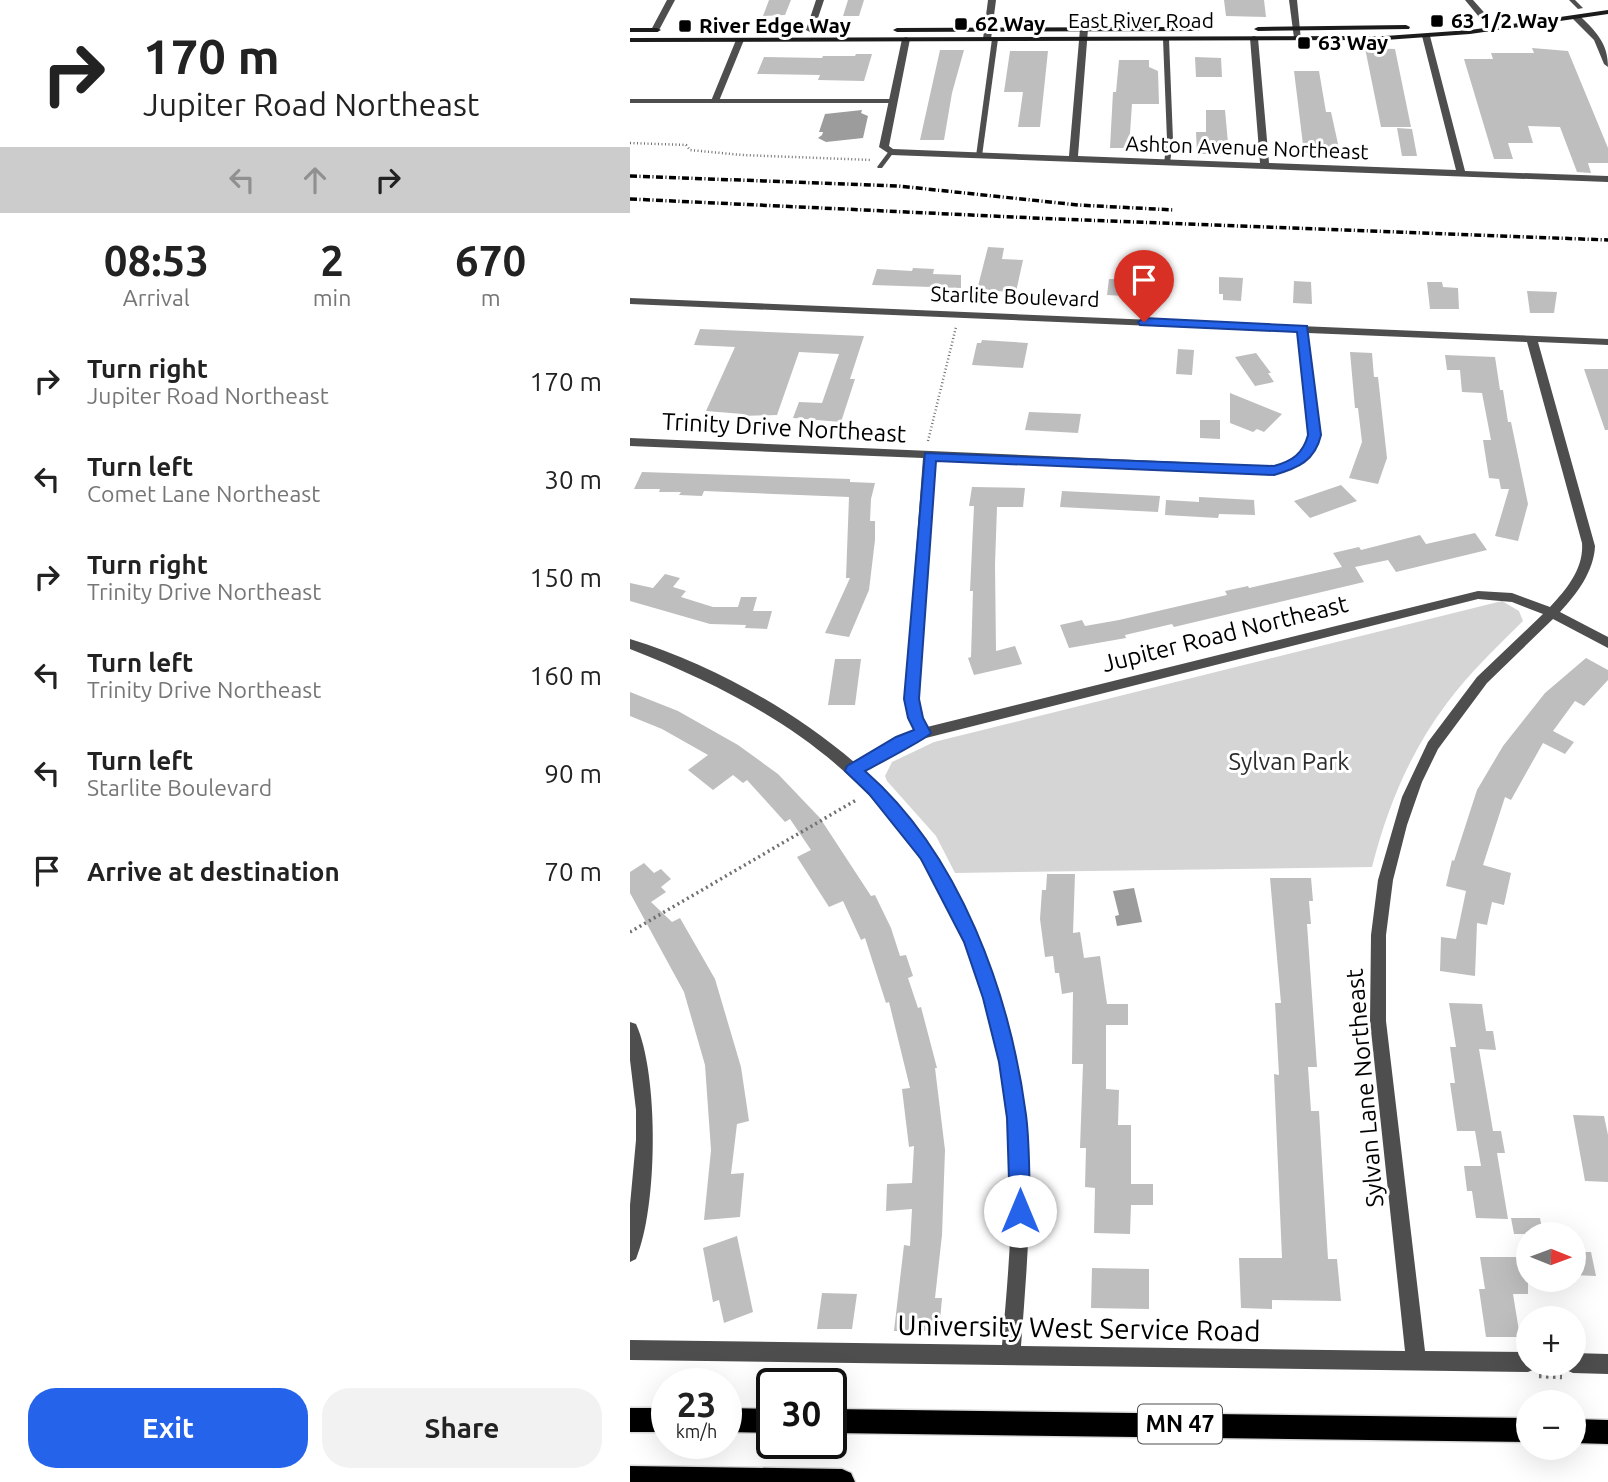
<!DOCTYPE html>
<html lang="en">
<head>
<meta charset="utf-8">
<style>
	:root { --surface:#fff; --page:#f2f2f2; --text:#222; --muted:#767676; --accent:#2563eb }
	body { margin:0; font-family:Ubuntu,sans-serif; background:var(--page); color:var(--text); height:100vh; display:flex; flex-direction:column; font-size:26px; white-space:nowrap }
	* { box-sizing:border-box; margin:0 }
	p { font-size:23px; color:var(--muted) }
	.icon { flex:none; width:38px; height:38px; fill:none; stroke:currentColor; stroke-width:2; stroke-linecap:round; stroke-linejoin:round }
	.map { position:relative; flex:1; overflow:hidden }
	.details { display:flex; flex-direction:column; background:var(--surface); width:630px }
	.details>* { flex:none }
	.banner { background:#fff; color:var(--text); overflow:hidden }
	.needle { width:46px; rotate:91deg }
	.controls { position:absolute; left:886px; top:1222px; display:grid; gap:14px }
	.controls a { display:grid; place-items:center; width:70px; height:70px; border-radius:50%; background:var(--surface); box-shadow:0 7px 28px #0002; font-size:35px }
	.speed { position:absolute; left:21px; top:1368px; display:flex; gap:14px; font-size:35px; font-weight:700; text-align:center }
	.speed>* { display:grid; place-content:center; width:91px; height:91px; border-radius:50%; background:var(--surface); box-shadow:0 7px 28px #0002; line-height:1 }
	.speed small { font-size:18px; font-weight:400 }
	.speed .limit { border:4px solid #111; border-radius:10px; background:#fff; color:#111 }
	.pin { position:absolute; display:grid; place-items:center; width:60px; height:60px; color:#fff; margin:-72px -30px; border-radius:50% 50% 50% 0; rotate:-45deg; box-shadow:0 0 7px #0007 }
	.pin .icon { rotate:45deg }
	.me { position:absolute; width:77px; margin:-38px; rotate:0deg; stroke-linejoin:round; filter:drop-shadow(0 0 5px #0008) }
	.turn { display:flex; align-items:center; gap:24px; height:147px; padding:0 28px; font-size:32px }
	.turn .icon { width:91px; height:91px; stroke-width:2.5 }
	.turn b { display:block; font-size:49px; line-height:60px }
	.lanes { display:flex; align-items:center; height:66px; padding:0 28px; background:#0003; justify-content:center; gap:35px; direction:ltr }
	.lanes .off { opacity:.35 }
	.eta { display:flex; justify-content:space-evenly; align-items:center; height:119px; text-align:center }
	.eta b { font-size:42px; font-weight:600; line-height:49px }
	.action { display:flex; gap:14px; margin-top:auto; padding:14px 28px }
	.action a { flex:1; height:80px; border-radius:28px; background:var(--accent); color:#fff; font-size:28px; font-weight:600; line-height:80px; text-align:center }
	.action a+a { background:var(--page); color:var(--text) }
	ul { padding:0; list-style:none }
	li { display:flex; align-items:center; gap:21px; height:98px; padding:0 28px }
	li div { flex:1 }
	li b { display:block; font-size:26px }
	li em { font-style:normal }
	main { display:flex; flex:1; min-height:0 }
	.map>svg:first-child { display:block }
	.green { fill:#d5d5d5 }
	.water { fill:#9c9c9c }
	.building { fill:#bebebe }
	.lines { fill:none; stroke-linecap:round; stroke-linejoin:round }
	.primary-casing { stroke:#dbdbdb; stroke-width:3 }
	.path-far2 { stroke:#707070; stroke-width:2.5; stroke-dasharray:1 2.5; stroke-linecap:butt }
	.path-far1 { stroke:#707070; stroke-width:3.5; stroke-dasharray:2 3.5; stroke-linecap:butt }
	.path { stroke:#707070; stroke-width:4.5; stroke-dasharray:2.5 4.5; stroke-linecap:butt }
	.service { fill:#4e4e4e; fill-rule:evenodd }
	.minor { fill:#4e4e4e; fill-rule:evenodd }
	.secondary { fill:#1b1b1b; fill-rule:evenodd }
	.primary { fill:#000; fill-rule:evenodd }
	.rail { stroke:#000; stroke-width:3.5; stroke-dasharray:7 2.5 1 2.5; stroke-linecap:butt }
	.route { fill:#2563eb; stroke:#184099; stroke-width:2 }
	.poi-dot { fill:#000; stroke:#fff; stroke-width:2.5 }
	.labels { text-anchor:middle; stroke-width:6; stroke-linejoin:round; paint-order:stroke }
	.far-street-label { font-size:21px; fill:#000; stroke:#fff }
	.far-poi-label { font-size:21px; font-weight:bold; fill:#000; stroke:#fff; text-anchor:start }
	.shield { fill:#fff; stroke:#4c4c4c; stroke-width:2 }
	.shield-label { font-size:23px; font-weight:bold; fill:#000 }
	.street-label { font-size:24px; fill:#000; stroke:#fff }
	.park-label { font-size:24px; fill:#2c2c2c; stroke:#fff }
	.near-street-label { font-size:28px; fill:#000; stroke:#fff }
</style>
</head>
<body>
<main>
<section class="details">
<div class="banner">
<div class="turn"><svg class="icon" aria-label="right" viewBox="0 0 24 24"><path d="M7 20v-9h11M14 6l5 5-5 5"/></svg><div><b>170 m</b>Jupiter Road Northeast</div></div>
<div class="lanes"><svg class="icon off" aria-label="left" viewBox="0 0 24 24"><path d="M17 20v-9H6M10 6l-5 5 5 5"/></svg><svg class="icon off" aria-label="ahead" viewBox="0 0 24 24"><path d="M12 20V5M6 11l6-6 6 6"/></svg><svg class="icon" aria-label="right" viewBox="0 0 24 24"><path d="M7 20v-9h11M14 6l5 5-5 5"/></svg></div>
</div>
<div class="eta">
<div><b>08:53</b><p>Arrival</p></div>
<div><b>2</b><p>min</p></div>
<div><b>670</b><p>m</p></div>
</div>
<ul>
<li><svg class="icon" aria-label="right" viewBox="0 0 24 24"><path d="M7 20v-9h11M14 6l5 5-5 5"/></svg><div><b>Turn right</b><p>Jupiter Road Northeast</p></div><em>170 m</em></li>
<li><svg class="icon" aria-label="left" viewBox="0 0 24 24"><path d="M17 20v-9H6M10 6l-5 5 5 5"/></svg><div><b>Turn left</b><p>Comet Lane Northeast</p></div><em>30 m</em></li>
<li><svg class="icon" aria-label="right" viewBox="0 0 24 24"><path d="M7 20v-9h11M14 6l5 5-5 5"/></svg><div><b>Turn right</b><p>Trinity Drive Northeast</p></div><em>150 m</em></li>
<li><svg class="icon" aria-label="left" viewBox="0 0 24 24"><path d="M17 20v-9H6M10 6l-5 5 5 5"/></svg><div><b>Turn left</b><p>Trinity Drive Northeast</p></div><em>160 m</em></li>
<li><svg class="icon" aria-label="left" viewBox="0 0 24 24"><path d="M17 20v-9H6M10 6l-5 5 5 5"/></svg><div><b>Turn left</b><p>Starlite Boulevard</p></div><em>90 m</em></li>
<li><svg class="icon" aria-label="arrive" viewBox="0 0 24 24"><path d="M6 21V4h12l-3 4 3 4H6"/></svg><div><b>Arrive at destination</b></div><em>70 m</em></li>
</ul>
<div class="action"><a>Exit</a><a>Share</a></div>
</section>
<div class="map">
<svg width="978" height="1482" viewBox="0 0 978 1482">
	<rect width="100%" height="100%" fill="#fff"/>
	<path class="green" d="M872,601L889,611L893,621C867,647 839,673 817,703C780,752 757,808 742,867L325,873L306,836L257,781L255,776L262,762L304,742Z"/>
	<g class="water">
		<polygon points="232,110 231,113 238,116 233,138 196,142 188,138 192,135 193,132 189,132 195,114"/>
		<polygon points="504,888 512,922 487,926 485,916 489,915 483,891"/>
	</g>
	<g class="building">
		<polygon points="139,0 161,0 155,15 133,16"/>
		<polygon points="218,0 234,0 229,16 213,16"/>
		<polygon points="594,0 634,0 636,17 596,16"/>
		<polygon points="735,48 765,49 781,127 751,127"/>
		<polygon points="902,48 938,51 978,148 978,163 958,163 961,173 947,172 930,127 898,126 903,143 878,143 883,159 864,159 834,59 863,59 861,53 904,53"/>
		<polygon points="310,50 334,50 322,93 314,140 290,140"/>
		<polygon points="380,51 418,51 410,127 388,127 393,92 374,92"/>
		<polygon points="226,54 242,54 234,81 188,80 190,75 127,74 134,57 192,58 193,56 225,56"/>
		<polygon points="565,57 591,58 592,77 566,77"/>
		<polygon points="489,60 519,60 519,67 528,71 529,104 502,104 499,148 480,148 483,92 486,92"/>
		<polygon points="664,71 689,71 696,112 701,112 710,153 674,153"/>
		<polygon points="576,110 595,110 598,143 584,143 585,154 567,154 566,132 576,132"/>
		<polygon points="767,128 782,129 787,156 772,156"/>
		<polygon points="358,247 374,248 372,259 393,260 386,292 347,290"/>
		<polygon points="283,268 304,269 303,274 331,275 331,288 242,285 247,269 282,271"/>
		<polygon points="589,277 613,278 611,301 593,300 593,294 589,294"/>
		<polygon points="479,279 515,280 512,297 477,295"/>
		<polygon points="664,281 681,282 682,304 663,303"/>
		<polygon points="797,282 812,282 813,287 828,288 829,309 800,309"/>
		<polygon points="897,291 927,292 924,313 900,313"/>
		<polygon points="70,329 234,336 220,379 225,379 211,422 163,418 169,402 192,403 209,354 169,352 147,415 112,416 113,414 76,411 105,347 64,345"/>
		<polygon points="352,340 398,343 393,368 342,365 347,343 351,343"/>
		<polygon points="548,349 564,350 562,375 546,374"/>
		<polygon points="720,352 742,353 744,377 748,377 757,458 748,484 719,478 732,442 728,408 725,408"/>
		<polygon points="626,353 641,373 638,373 644,382 625,386 605,357"/>
		<polygon points="815,355 865,357 870,390 873,390 878,422 881,422 898,504 888,541 865,536 879,489 871,489 869,479 859,478 853,440 861,440 852,393 832,392 830,370 817,370"/>
		<polygon points="954,369 978,369 978,430 975,430"/>
		<polygon points="600,393 652,414 634,432 627,429 623,432 600,423"/>
		<polygon points="399,412 451,414 448,433 395,430"/>
		<polygon points="570,420 590,420 590,439 570,438"/>
		<polygon points="12,472 220,479 220,482 245,483 241,499 240,521 245,521 245,540 239,590 219,637 195,633 220,578 216,578 219,497 74,491 72,496 49,495 51,492 29,492 30,489 4,489"/>
		<polygon points="711,485 727,501 680,518 664,501"/>
		<polygon points="342,487 395,488 393,507 367,507 365,565 366,651 385,646 392,664 344,675 338,658 341,657 343,591 340,591 344,506 339,506"/>
		<polygon points="432,491 530,496 528,512 430,507"/>
		<polygon points="569,497 624,500 625,515 589,514 588,518 535,515 536,500 569,502"/>
		<polygon points="845,533 857,550 766,572 758,560 725,567 734,582 544,627 542,624 495,635 496,638 439,648 430,625 452,620 455,626 489,620 597,595 595,591 618,586 619,588 712,567 703,553 729,547 731,550 790,535 796,544"/>
		<polygon points="35,574 50,578 43,587 56,591 51,597 83,607 108,607 111,597 127,597 123,611 142,611 137,629 115,628 116,625 80,624 0,601 0,583 23,588"/>
		<polygon points="956,658 978,670 978,680 954,706 945,701 923,731 944,742 935,754 913,743 881,800 875,797 853,865 881,873 874,905 862,902 857,925 847,923 845,976 810,971 811,937 826,939 836,891 816,886 822,860 824,861 847,790 873,746 915,693"/>
		<polygon points="205,659 231,659 225,705 198,705"/>
		<polygon points="0,692 48,711 108,745 148,774 190,818 241,896 245,895 261,928 270,956 276,955 283,976 278,978 288,1008 291,1007 307,1068 305,1068 315,1150 312,1235 305,1298 312,1298 309,1331 264,1331 274,1245 280,1246 282,1209 256,1211 257,1184 282,1183 284,1146 279,1147 272,1089 280,1088 259,1002 256,1003 235,938 231,940 213,901 199,907 167,857 181,850 160,819 155,822 117,780 113,783 103,775 83,790 58,770 78,755 32,729 0,716"/>
		<polygon points="14,863 24,873 31,869 41,879 31,887 36,892 21,902 42,922 50,918 85,979 111,1067 119,1121 107,1124 101,1174 114,1173 110,1217 74,1220 81,1150 75,1065 54,992 0,893 0,872"/>
		<polygon points="417,874 445,874 443,933 450,932 454,958 470,956 477,1004 498,1004 498,1025 476,1025 476,1089 489,1090 488,1125 501,1125 501,1184 523,1184 523,1205 501,1205 500,1234 464,1233 465,1188 455,1187 456,1148 450,1148 453,1064 442,1064 443,992 432,994 429,973 425,973 423,956 415,957 410,919 412,890 416,890"/>
		<polygon points="640,878 681,878 683,901 679,901 681,924 677,924 687,1067 678,1067 681,1111 689,1111 698,1259 707,1259 711,1301 642,1300 642,1309 611,1308 609,1258 652,1258 644,1074 649,1075 645,1003 651,1003"/>
		<polygon points="819,1003 852,1004 856,1031 863,1031 866,1050 849,1049 863,1131 871,1131 875,1153 867,1153 878,1219 846,1218 842,1191 837,1191 834,1166 851,1166 845,1131 827,1131 820,1083 825,1083 820,1047 826,1047"/>
		<polygon points="943,1115 974,1116 978,1135 978,1182 955,1181"/>
		<polygon points="881,1218 910,1218 913,1234 884,1234"/>
		<polygon points="107,1236 123,1312 94,1323 89,1300 83,1302 73,1248"/>
		<polygon points="943,1252 961,1252 966,1276 943,1275"/>
		<polygon points="850,1257 898,1257 898,1294 883,1294 890,1337 856,1337 849,1289 855,1289"/>
		<polygon points="462,1268 519,1269 519,1309 461,1308"/>
		<polygon points="192,1293 227,1294 222,1329 187,1329"/>
	</g>
	<g class="lines">
		<defs>
			<g id="primary">
				<rect x="0" y="1408" width="37" height="24"/>
				<polygon points="96,1408 142,1409 142,1433 96,1432"/>
				<polygon points="201,1409 898,1418 898,1442 201,1433"/>
				<polygon points="943,1419 978,1420 978,1444 943,1443"/>
				<polygon points="0,1466 212,1469 221,1473 225,1482 0,1482"/>
			</g>
		</defs>
		<use href="#primary" class="primary-casing"/>
		<g class="path-far2">
			<polyline points="0,143 56,145 60,150 112,155 242,160"/>
			<polyline points="298,441 326,327"/>
		</g>
		<polyline class="path-far1" points="0,932 228,799"/>
		<polyline class="path" points="909,1376 932,1377"/>
		<g class="service">
			<polygon points="939,0 945,0 953,8 948,9"/>
			<polygon points="365,37 368,39 352,156 349,158 346,156 362,39"/>
			<polygon points="536,37 539,39 543,140 540,163 537,165 534,163 537,140 533,39"/>
			<polygon points="0,99 264,99 267,101 264,103 0,103"/>
			<polygon points="259,151 264,152 252,168 248,168 247,167"/>
		</g>
		<g class="minor">
			<polygon points="37,0 45,0 28,32 22,32 21,30"/>
			<polygon points="186,0 194,0 184,30 180,32 176,30"/>
			<polygon points="358,0 366,0 361,39 357,41 353,39"/>
			<polygon points="659,0 667,0 671,40 664,38"/>
			<polygon points="835,0 843,0 860,19 860,23 854,23"/>
			<path d="M943,15H949C965,31 978,42 978,67L974,64L964,40L943,19Z"/>
			<polygon points="454,27 458,29 448,156 630,163 620,38 624,36 628,38 639,163 826,170 792,36 796,34 800,36 835,171 978,176 978,182 261,155 249,147 272,39 276,37 280,39 259,146 263,149 439,156 450,29"/>
			<polygon points="110,38 114,40 89,101 82,103 81,101 106,40"/>
			<path d="M0,298L978,339V345L908,342L965,546C964,571 947,594 930,612L978,637V648L923,619L857,683L808,749L792,782L777,825L763,880L756,935V1021L795,1351L898,1352V1363H907L905,1369L898,1372L0,1360V1340L372,1345C378,1279 384,1211 380,1144C377,1083 363,1022 342,964C281,795 162,712 0,649V639C81,664 160,708 224,762L267,737L285,731L278,718L275,699L293,458L0,446V438L644,466C662,461 673,454 678,435L667,332L0,304ZM678,333L897,342L952,543C954,568 937,589 920,607L882,593L848,591L297,727L292,718L289,699L305,459L644,474C693,461 691,443 686,399C683,377 680,355 678,333ZM848,599L882,602L913,614L847,677L798,742L772,797L748,880L741,935L740,1021L775,1351L391,1346C396,1279 402,1212 398,1145C389,1008 336,864 233,771L277,745L296,738Z"/>
			<path d="M0,1022L6,1024C29,1074 28,1208 6,1259L0,1262V1205L6,1140V1110L0,1060Z"/>
			<polygon points="943,1353 978,1354 978,1374 943,1373 936,1370 934,1363 943,1363"/>
		</g>
		<g class="secondary">
			<polygon points="978,10 978,14 840,34 755,40 0,42 0,38 755,36 840,30"/>
			<polygon points="776,25 780,27 779,29 628,31 624,29 628,27"/>
			<polygon points="566,27 569,27 569,31 267,32 263,30 267,28"/>
			<polygon points="0,28 27,28 31,30 27,32 0,32"/>
		</g>
		<use href="#primary" class="primary"/>
		<g class="rail">
			<polyline points="0,176 269,186 448,205 544,210"/>
			<polyline points="0,199 426,219 978,240"/>
		</g>
	</g>
	<path class="route" d="M514,318L677,326L691,435C685,461 668,468 644,475L306,461L289,699L293,718L301,733C298,738 246,765 235,771C330,854 380,993 396,1115C400,1146 399,1179 400,1211L397,1218L390,1220L383,1218L380,1211L377,1118L369,1062L353,998L334,942L291,859L239,794L215,771L217,766L266,737L284,730L278,718L274,699L295,453L644,466C662,461 673,454 678,435L667,332L510,325L508,322Z"/>
	<g class="poi-dot">
		<rect x="800" y="14" width="14" height="14" rx="3.5"/>
		<rect x="324" y="17" width="14" height="14" rx="3.5"/>
		<rect x="48" y="19" width="14" height="14" rx="3.5"/>
		<rect x="667" y="36" width="14" height="14" rx="3.5"/>
	</g>
	<g class="labels">
		<g class="far-street-label">
			<text x="511" y="28">East River Road</text>
			<text transform="translate(617 148) rotate(2)" y="7">Ashton Avenue Northeast</text>
			<text transform="translate(385 297) rotate(2)" y="7">Starlite Boulevard</text>
		</g>
		<g class="far-poi-label">
			<text x="821" y="28">63 1/2 Way</text>
			<text x="345" y="31">62 Way</text>
			<text x="69" y="33">River Edge Way</text>
			<text x="688" y="50">63 Way</text>
		</g>
		<rect class="shield" x="508" y="1404.5" width="84" height="39" rx="5"/>
		<g class="shield-label">
			<text x="550" y="1432">MN 47</text>
		</g>
		<g class="street-label">
			<text transform="translate(154 428) rotate(3)" y="8">Trinity Drive Northeast</text>
			<text transform="translate(595 634) rotate(-14)" y="8">Jupiter Road Northeast</text>
			<text transform="translate(735 1088) rotate(-95)" y="8">Sylvan Lane Northeast</text>
		</g>
		<g class="park-label">
			<text x="659" y="770">Sylvan Park</text>
		</g>
		<g class="near-street-label">
			<text transform="translate(449 1328) rotate(1)" y="10">University West Service Road</text>
		</g>
	</g>
</svg>
<div class="controls">
<a><svg class="needle" viewBox="-14 -14 28 28"><path d="M0-13l5 13h-10z" fill="#e53935"/><path d="M0 13l5-13h-10z" fill="#767676"/></svg></a>
<a>+</a>
<a>−</a>
</div>
<div class="speed"><div>23<small>km/h</small></div><div class="limit">30</div></div>
<div class="pin" style="left:514px;top:322px;background:#d93025"><svg class="icon" aria-label="arrive" viewBox="0 0 24 24"><path d="M6 21V4h12l-3 4 3 4H6"/></svg></div>
<svg class="me" style="left:390px;top:1211px" viewBox="-20 -20 40 40"><circle r="19" fill="#fff"/><path d="M0-13L10 11 0 6-10 11z" fill="#2563eb"/></svg>
</div>
</main>
</body>
</html>
